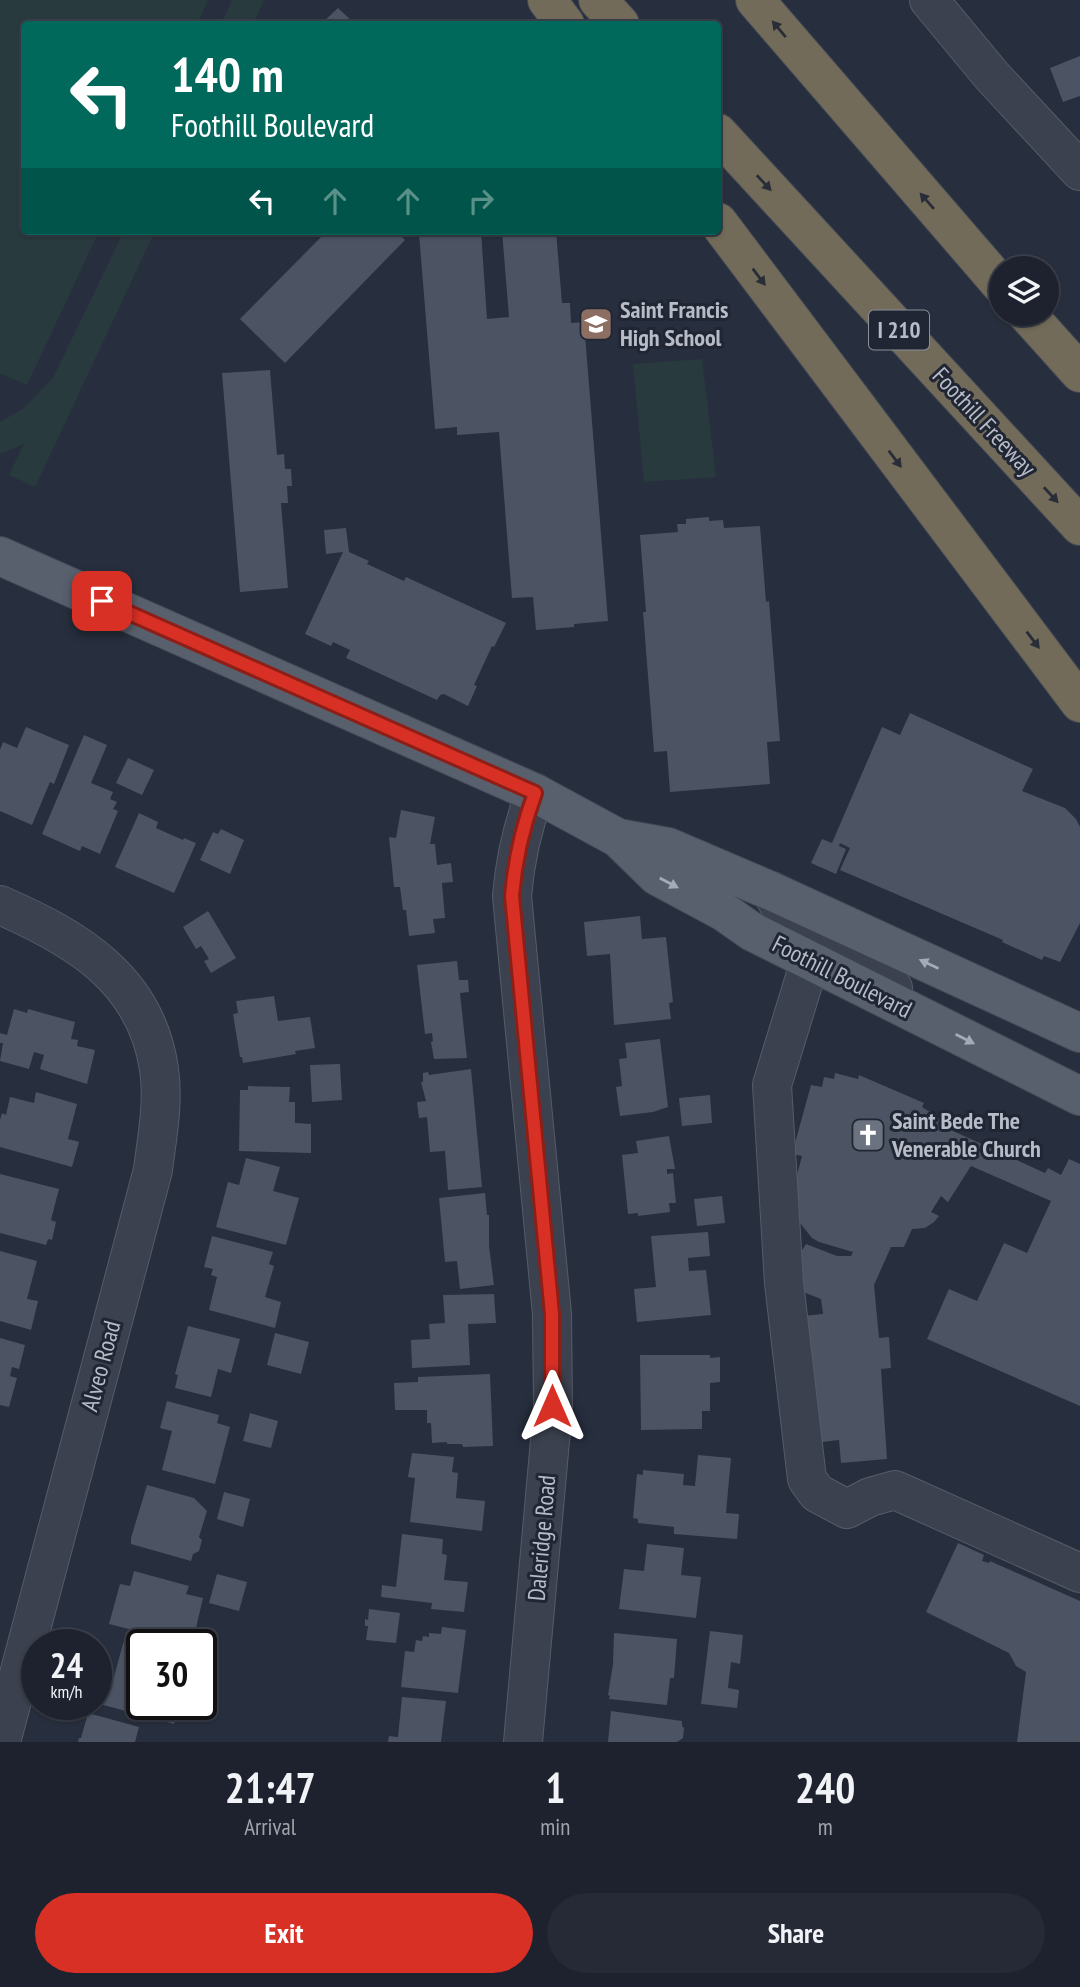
<!DOCTYPE html>
<html lang="en">
<head>
<meta charset="utf-8">
<style>
	:root { --surface:#1d222e; --page:#252a36; --text:#f1f3f6; --muted:#a0a4aa; --line:#3b3f4a; --accent:#d93025 }
	body { margin:0; font-family:"PT Sans Narrow",sans-serif; background:var(--page); color:var(--text); height:100vh; display:flex; flex-direction:column; font-size:26px; white-space:nowrap }
	* { box-sizing:border-box; margin:0 }
	p { font-size:23px; color:var(--muted) }
	.icon { flex:none; width:38px; height:38px; fill:none; stroke:currentColor; stroke-width:2; stroke-linecap:round; stroke-linejoin:round }
	.map { position:relative; height:1742px; overflow:hidden }
	.drawer { display:flex; flex-direction:column; background:var(--surface); flex:1 }
	.drawer>* { flex:none }
	.guide { position:absolute; left:21px; top:21px; width:700px; height:214px; border-radius:7px; box-shadow:0 2px 5px #0004,0 0 0 2px var(--line); background:#00695c; color:#fff; overflow:hidden }
	.buttons { position:absolute; left:989px; top:256px; display:grid; gap:14px }
	.buttons a { display:grid; place-items:center; width:70px; height:70px; border-radius:50%; background:var(--surface); box-shadow:0 2px 5px #0004,0 0 0 2px var(--line); font-size:35px }
	.speed { position:absolute; left:21px; top:1629px; display:flex; gap:14px; font-size:35px; font-weight:700; text-align:center }
	.speed>* { display:grid; place-content:center; width:91px; height:91px; border-radius:50%; background:var(--surface); box-shadow:0 2px 5px #0004,0 0 0 2px var(--line); line-height:1 }
	.speed small { font-size:18px; font-weight:400 }
	.speed .limit { border:4px solid #111; border-radius:10px; background:#fff; color:#111 }
	.pin { position:absolute; display:grid; place-items:center; width:60px; height:60px; color:#fff; margin:-30px; border-radius:14px; box-shadow:0 4px 10px #0006 }
	.me { position:absolute; width:77px; margin:-38px; rotate:0deg; stroke-linejoin:round; filter:drop-shadow(0 0 5px #0008) }
	.turn { display:flex; align-items:center; gap:24px; height:147px; padding:0 35px; font-size:32px }
	.turn .icon { width:91px; height:91px; stroke-width:2.5 }
	.turn b { display:block; font-size:49px; line-height:60px }
	.lanes { display:flex; align-items:center; height:66px; padding:0 35px; background:#0003; justify-content:center; gap:35px; direction:ltr }
	.lanes .off { opacity:.35 }
	.eta { display:flex; justify-content:space-evenly; align-items:center; height:119px; text-align:center }
	.eta b { font-size:42px; font-weight:700; line-height:49px }
	.button { display:flex; gap:14px; margin-top:auto; padding:14px 35px }
	.button a { flex:1; height:80px; border-radius:42px; background:var(--accent); color:#fff; font-size:28px; font-weight:700; line-height:80px; text-align:center }
	.button a+a { background:var(--page); color:var(--text) }
	.map>svg:first-child { display:block }
	.green { fill:#293a3e }
	.building { fill:#4c5363 }
	.lines { fill:none; stroke-linecap:round; stroke-linejoin:round }
	.minor-casing { stroke:#565c68; stroke-width:40 }
	.major-casing { stroke:#444a57; stroke-width:40 }
	.highway-casing { stroke:#434955; stroke-width:40 }
	.minor { stroke:#3b414e; stroke-width:38 }
	.major { stroke:#59606d; stroke-width:38 }
	.highway { stroke:#736b59; stroke-width:38 }
	.oneway { fill:#282d37 }
	.oneway2 { fill:#a4aab6 }
	.route-casing { stroke:#8d1f18; stroke-width:18 }
	.route { stroke:#d93025; stroke-width:12 }
	.labels { text-anchor:middle; stroke-width:6; stroke-linejoin:round; paint-order:stroke }
	.shield { fill:#202633; stroke:#8a8f9b; stroke-width:2 }
	.shield-label { font-size:23px; font-weight:bold; fill:#b7bcc8 }
	.poi-label { font-size:24px; font-weight:bold; fill:#b7bcc8; stroke:#202633; text-anchor:start }
	.street-label { font-size:24px; fill:#b7bcc8; stroke:#202633 }
</style>
</head>
<body>
<div class="map">
<svg width="1080" height="1742" viewBox="0 0 1080 1742">
	<rect width="100%" height="100%" fill="#272e3d"/>
	<g class="green">
		<polygon points="0,0 208,0 197,24 24,24 24,231 99,231 27,385 0,373"/>
		<polygon points="232,0 264,0 253,24 221,24"/>
		<polygon points="124,231 155,231 35,487 9,475 24,444 0,454 0,422 24,408 53,378"/>
		<polygon points="702,359 716,477 644,482 633,364"/>
	</g>
	<g class="building">
		<polygon points="338,8 355,24 321,24"/>
		<polygon points="1080,56 1080,96 1063,102 1050,68"/>
		<polygon points="327,231 396,231 405,240 285,363 240,319"/>
		<polygon points="421,231 481,231 487,319 509,317 502,231 556,231 562,303 570,303 571,323 584,322 608,621 574,624 574,627 536,630 533,597 512,598 499,432 457,435 457,427 435,429 419,234 422,234"/>
		<polygon points="270,370 277,455 284,454 285,469 291,469 292,486 287,486 288,503 281,503 288,588 240,592 222,373"/>
		<polygon points="709,517 709,521 723,520 724,528 760,526 766,602 769,601 780,741 767,742 770,784 670,792 667,751 654,752 643,612 646,612 640,535 678,532 677,524 686,524 686,519"/>
		<polygon points="346,528 349,552 369,561 367,564 404,581 406,577 506,623 494,647 492,646 474,685 477,686 468,706 444,694 440,695 437,700 346,658 350,650 333,642 331,646 305,634 343,552 326,554 324,530"/>
		<polygon points="910,713 1033,769 1022,791 1065,808 1076,819 1080,827 1080,923 1060,962 1044,956 1042,960 1002,942 1003,940 840,870 850,848 840,843 839,846 846,849 836,874 811,863 822,839 832,843 882,727 900,735"/>
		<polygon points="26,727 69,745 54,784 50,782 32,825 0,811 0,750 3,742 17,748"/>
		<polygon points="84,735 107,745 91,783 113,792 110,799 117,802 113,809 118,811 100,854 82,846 80,851 42,834"/>
		<polygon points="128,758 154,770 142,795 116,783"/>
		<polygon points="401,810 435,817 430,844 435,844 437,865 451,863 453,882 442,883 445,918 433,919 435,933 409,936 406,910 403,910 400,887 394,887 389,837 396,838"/>
		<polygon points="139,813 158,822 156,828 183,840 184,838 196,843 174,893 115,867"/>
		<polygon points="221,829 244,840 230,874 200,860 213,832 218,834"/>
		<polygon points="208,911 236,958 211,973 204,961 209,959 201,946 196,949 183,927"/>
		<polygon points="640,916 642,939 666,937 673,1002 669,1003 671,1019 614,1025 610,954 587,956 584,922"/>
		<polygon points="457,961 459,980 468,980 469,992 460,993 467,1058 434,1059 431,1042 433,1041 432,1033 425,1034 417,965"/>
		<polygon points="274,996 278,1021 310,1017 315,1048 295,1051 296,1054 243,1063 242,1057 240,1057 233,1014 238,1013 236,1001"/>
		<polygon points="14,1009 27,1013 28,1009 75,1022 71,1039 78,1040 77,1046 95,1050 87,1084 40,1069 44,1055 34,1052 29,1069 0,1061 3,1043 0,1043 0,1033 7,1035"/>
		<polygon points="660,1039 668,1107 653,1112 620,1116 616,1087 622,1086 619,1059 627,1058 625,1043"/>
		<polygon points="340,1064 342,1100 312,1102 310,1065"/>
		<polygon points="471,1069 482,1187 448,1190 445,1151 430,1152 427,1117 419,1118 417,1102 426,1101 421,1082 423,1082 423,1073 428,1072 429,1075"/>
		<polygon points="835,1073 858,1079 859,1075 924,1103 922,1107 941,1119 938,1124 1045,1173 1048,1168 1061,1175 1069,1159 1080,1164 1080,1406 927,1339 949,1289 977,1301 1004,1243 1027,1253 1051,1201 971,1166 948,1202 941,1196 931,1212 939,1216 934,1222 925,1228 912,1229 904,1247 891,1247 874,1285 879,1338 889,1337 891,1368 881,1369 887,1459 841,1463 839,1440 813,1443 802,1316 823,1314 821,1299 803,1292 799,1255 806,1244 837,1256 851,1256 853,1252 819,1242 812,1238 800,1223 793,1190 802,1156 792,1154 811,1085 822,1087 824,1077 834,1079"/>
		<polygon points="248,1086 290,1087 289,1102 295,1102 295,1123 311,1124 311,1153 239,1151 240,1090 248,1090"/>
		<polygon points="36,1092 77,1104 68,1139 79,1142 72,1167 0,1147 0,1120 2,1113 6,1115 10,1097 34,1103"/>
		<polygon points="710,1095 712,1123 682,1126 679,1098"/>
		<polygon points="669,1136 675,1169 667,1169 667,1174 673,1173 676,1203 669,1203 670,1212 638,1216 638,1213 628,1214 622,1155 638,1153 636,1141"/>
		<polygon points="246,1158 280,1167 273,1191 299,1198 286,1245 216,1227 228,1182 239,1185"/>
		<polygon points="0,1174 59,1189 51,1220 56,1222 52,1240 48,1239 46,1245 0,1233"/>
		<polygon points="485,1193 487,1215 489,1215 489,1246 494,1285 460,1289 457,1261 445,1262 439,1198"/>
		<polygon points="722,1196 725,1223 697,1226 694,1199"/>
		<polygon points="708,1232 710,1256 688,1258 689,1271 706,1270 711,1315 637,1322 634,1289 656,1287 651,1236"/>
		<polygon points="212,1236 273,1252 269,1264 274,1266 265,1297 281,1302 275,1328 209,1310 217,1277 211,1275 213,1269 204,1267"/>
		<polygon points="0,1251 37,1261 27,1299 38,1301 31,1330 0,1321"/>
		<polygon points="494,1294 496,1323 468,1324 470,1365 412,1368 411,1340 430,1339 429,1324 445,1323 443,1295"/>
		<polygon points="188,1326 240,1339 231,1373 218,1369 211,1397 175,1388 178,1375 175,1374"/>
		<polygon points="275,1333 309,1342 301,1374 267,1365"/>
		<polygon points="0,1338 25,1345 19,1369 12,1367 10,1376 17,1378 9,1407 0,1405"/>
		<polygon points="640,1355 710,1355 710,1358 720,1357 720,1382 710,1383 710,1411 702,1411 702,1429 641,1430"/>
		<polygon points="490,1374 493,1446 463,1447 462,1444 447,1444 447,1442 432,1443 431,1423 427,1423 427,1410 395,1410 394,1383 418,1382 418,1377"/>
		<polygon points="167,1401 219,1415 217,1423 230,1427 215,1484 162,1470 172,1431 160,1428"/>
		<polygon points="250,1413 278,1421 271,1448 243,1441"/>
		<polygon points="412,1453 454,1457 452,1472 458,1473 456,1498 485,1501 482,1531 410,1522 415,1478 408,1477"/>
		<polygon points="698,1455 731,1458 726,1513 739,1514 737,1539 674,1534 674,1527 638,1523 638,1519 633,1518 637,1474 643,1475 643,1470 684,1474 683,1485 695,1486"/>
		<polygon points="147,1485 194,1498 207,1511 199,1537 202,1540 199,1551 193,1554 191,1561 131,1544 131,1538"/>
		<polygon points="224,1492 250,1499 243,1527 217,1519"/>
		<polygon points="402,1534 443,1539 442,1554 447,1555 444,1580 468,1582 464,1612 431,1609 432,1603 381,1597 382,1585 396,1587"/>
		<polygon points="958,1543 984,1555 982,1561 989,1563 990,1561 1080,1601 1080,1742 1017,1742 1026,1672 1016,1666 1009,1653 926,1612"/>
		<polygon points="647,1544 684,1548 681,1575 701,1577 696,1618 619,1609 624,1569 644,1571"/>
		<polygon points="134,1571 189,1586 186,1594 203,1598 192,1645 109,1624 120,1584 130,1586"/>
		<polygon points="217,1574 247,1582 239,1611 209,1603"/>
		<polygon points="369,1609 400,1613 396,1643 366,1640 368,1626 365,1626 365,1619 368,1620"/>
		<polygon points="442,1627 466,1630 458,1693 401,1687 405,1651 414,1652 416,1640 422,1641 423,1636 429,1637 429,1633 441,1634"/>
		<polygon points="710,1631 743,1635 740,1664 731,1662 728,1688 739,1690 737,1708 701,1704"/>
		<polygon points="614,1633 677,1639 674,1678 670,1678 667,1705 609,1699 610,1696 608,1695 613,1664"/>
		<polygon points="124,1640 142,1645 142,1704 179,1704 174,1724 96,1703 96,1673 114,1677"/>
		<polygon points="402,1697 446,1701 441,1742 388,1742 389,1736 398,1737"/>
		<polygon points="611,1711 682,1721 682,1726 684,1728 683,1738 677,1742 608,1742"/>
		<polygon points="88,1713 139,1727 135,1742 78,1742 79,1738 81,1738"/>
	</g>
	<g class="lines">
		<defs>
			<g id="minor">
				<polyline points="929,0 992,76 1080,171"/>
				<polyline points="771,891 789,922 887,981 893,988"/>
				<path d="M0,905C76,938 146,979 159,1069C164,1103 157,1137 153,1170L1,1742"/>
				<polyline points="810,961 772,1085 784,1283 807,1479 817,1493 847,1509 870,1497 895,1490 1080,1573"/>
				<path d="M523,1742L553,1407L552,1314L512,896C515,860 522,828 535,793"/>
			</g>
			<g id="major">
				<polyline points="0,556 535,793 618,838 657,876 724,912 751,931 1080,1096"/>
				<polyline points="618,838 668,847 771,891 1080,1033"/>
			</g>
			<g id="highway">
				<polyline points="547,0 565,24"/>
				<polyline points="598,0 620,24"/>
				<polyline points="755,0 1001,285"/>
				<polyline points="718,133 1080,526"/>
				<polyline points="718,222 1080,703"/>
				<polyline points="1026,313 1080,373"/>
			</g>
		</defs>
		<use href="#minor" class="minor-casing"/>
		<use href="#major" class="major-casing"/>
		<use href="#highway" class="highway-casing"/>
		<use href="#minor" class="minor"/>
		<use href="#major" class="major"/>
		<use href="#highway" class="highway"/>
	</g>
	<defs><path id="oneway-solid" d="M-6-.8H1V-3.2L6.5 0L1 3.2V.8H-6Z" transform="scale(1.75)"/></defs>
	<g class="oneway">
		<use href="#oneway-solid" transform="translate(779 29) rotate(-130)"/>
		<use href="#oneway-solid" transform="translate(764 183) rotate(47)"/>
		<use href="#oneway-solid" transform="translate(927 201) rotate(-131)"/>
		<use href="#oneway-solid" transform="translate(759 277) rotate(53)"/>
		<use href="#oneway-solid" transform="translate(895 459) rotate(53)"/>
		<use href="#oneway-solid" transform="translate(1051 495) rotate(47)"/>
		<use href="#oneway-solid" transform="translate(1033 640) rotate(53)"/>
	</g>
	<g class="oneway2">
		<use href="#oneway-solid" transform="translate(669 883) rotate(28)"/>
		<use href="#oneway-solid" transform="translate(929 964) rotate(-155)"/>
		<use href="#oneway-solid" transform="translate(965 1039) rotate(27)"/>
	</g>
	<g class="lines">
		<defs>
			<path id="route" d="M102,601L535,793C522,828 515,860 512,896L552,1314V1406"/>
		</defs>
		<use href="#route" class="route-casing"/>
		<use href="#route" class="route"/>
	</g>
	<defs>
		<symbol id="school-square" viewBox="-11 -11 22 22"><rect x="-9" y="-9" width="18" height="18" rx="4" fill="#8d6e63" stroke="#202633"/><path d="M0-5L7-2L0 1L-7-2ZM-4 1L0 2.5L4 1V4Q0 6-4 4Z" fill="#fff"/></symbol>
		<symbol id="church-square" viewBox="-11 -11 22 22"><rect x="-9" y="-9" width="18" height="18" rx="4" fill="#6b7280" stroke="#202633"/><path d="M-1.2-6h2.4v3.5h3.3v2.4h-3.3V6h-2.4V-.1h-3.3v-2.4h3.3Z" fill="#fff"/></symbol>
	</defs>
	<g fill-rule="evenodd">
		<use href="#school-square" x="577" y="305" width="38" height="38"/>
		<use href="#church-square" x="849" y="1116" width="38" height="38"/>
	</g>
	<g class="labels">
		<rect class="shield" x="869" y="310.5" width="60" height="39" rx="5"/>
		<g class="shield-label">
			<text x="899" y="338">I 210</text>
		</g>
		<g class="poi-label">
			<text x="620" y="318">Saint Francis<tspan x="620" dy="28">High School</tspan></text>
			<text x="892" y="1129">Saint Bede The<tspan x="892" dy="28">Venerable Church</tspan></text>
		</g>
		<g class="street-label">
			<text transform="translate(984 422) rotate(47)" y="8">Foothill Freeway</text>
			<text transform="translate(842 977) rotate(27)" y="8">Foothill Boulevard</text>
			<text transform="translate(101 1366) rotate(-75)" y="8">Alveo Road</text>
			<text transform="translate(542 1538) rotate(-85)" y="8">Daleridge Road</text>
		</g>
	</g>
</svg>
<div class="buttons">
<a><svg class="icon" aria-label="layers" viewBox="0 0 24 24"><path d="M12 4l9 5-9 5-9-5zM3 14l9 5 9-5"/></svg></a>
</div>
<div class="speed"><div>24<small>km/h</small></div><div class="limit">30</div></div>
<div class="pin" style="left:102px;top:601px;background:#d93025"><svg class="icon" aria-label="arrive" viewBox="0 0 24 24"><path d="M6 21V4h12l-3 4 3 4H6"/></svg></div>
<svg class="me" style="left:552px;top:1406px" viewBox="-20 -20 40 40"><path d="M0-17L14 15 0 8-14 15z" fill="#d93025" stroke="#fff" stroke-width="4"/></svg>
<div class="guide">
<div class="turn"><svg class="icon" aria-label="left" viewBox="0 0 24 24"><path d="M17 20v-9H6M10 6l-5 5 5 5"/></svg><div><b>140 m</b>Foothill Boulevard</div></div>
<div class="lanes"><svg class="icon" aria-label="left" viewBox="0 0 24 24"><path d="M17 20v-9H6M10 6l-5 5 5 5"/></svg><svg class="icon off" aria-label="ahead" viewBox="0 0 24 24"><path d="M12 20V5M6 11l6-6 6 6"/></svg><svg class="icon off" aria-label="ahead" viewBox="0 0 24 24"><path d="M12 20V5M6 11l6-6 6 6"/></svg><svg class="icon off" aria-label="right" viewBox="0 0 24 24"><path d="M7 20v-9h11M14 6l5 5-5 5"/></svg></div>
</div>
</div>
<section class="drawer">
<div class="eta">
<div><b>21:47</b><p>Arrival</p></div>
<div><b>1</b><p>min</p></div>
<div><b>240</b><p>m</p></div>
</div>
<div class="button"><a>Exit</a><a>Share</a></div>
</section>
</body>
</html>
